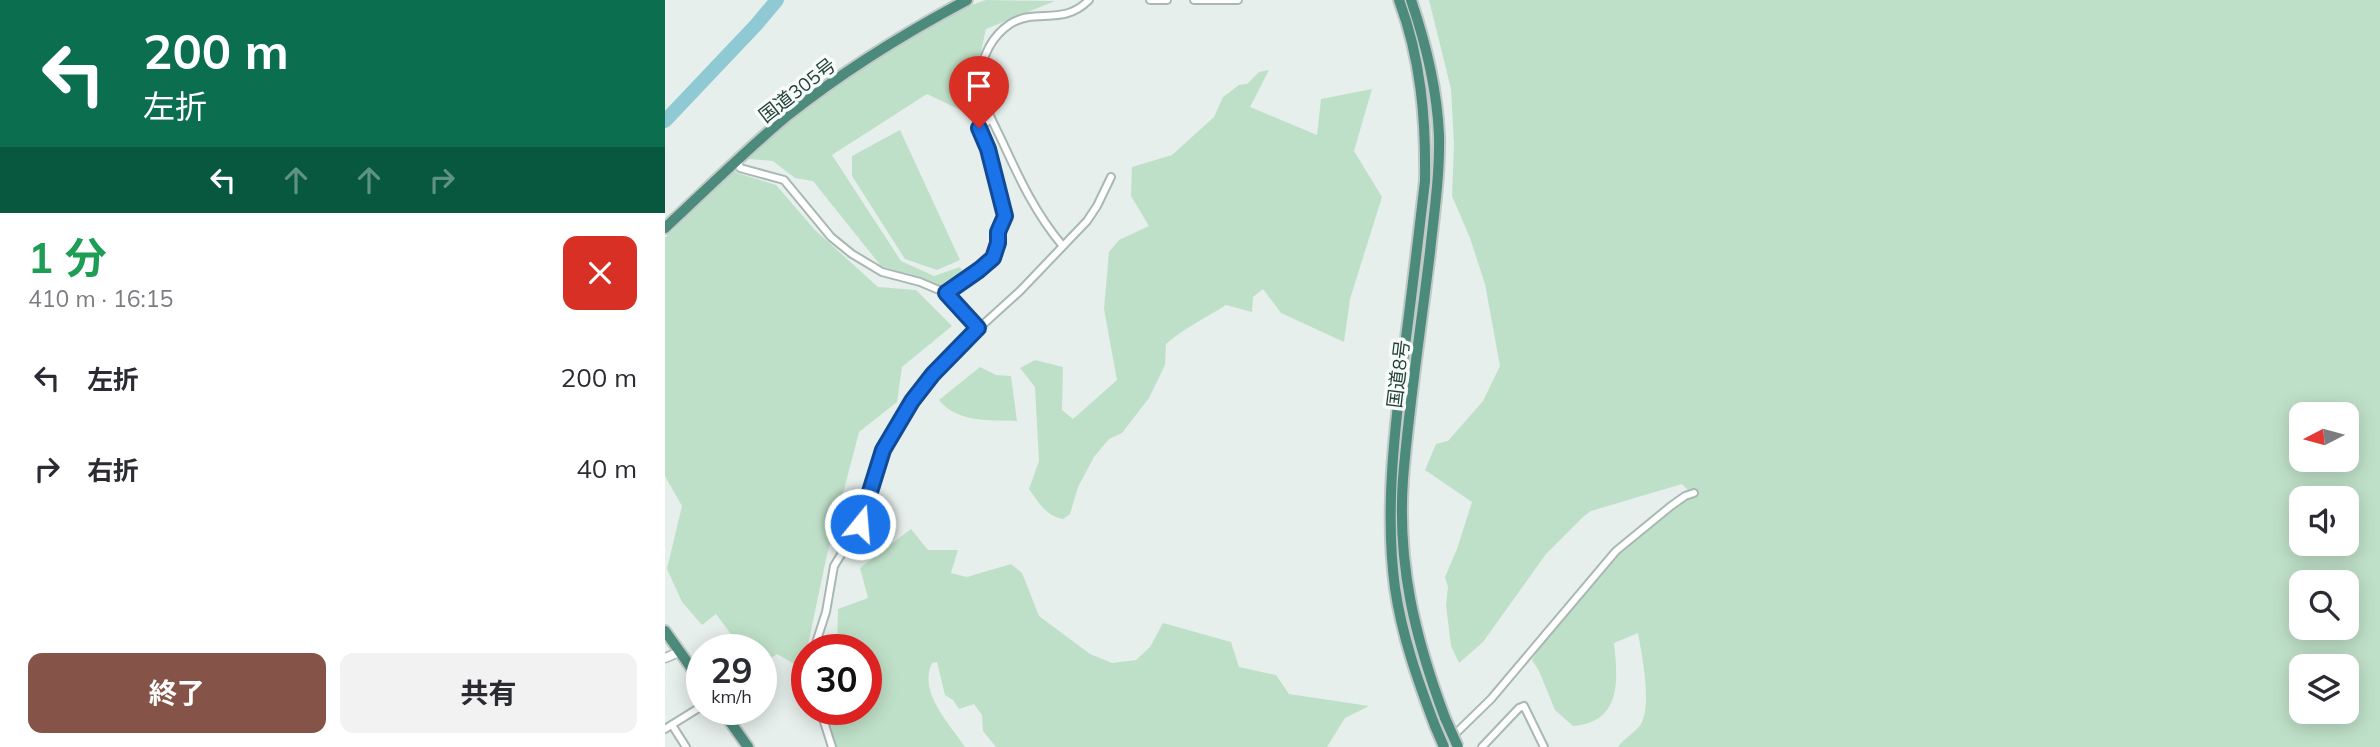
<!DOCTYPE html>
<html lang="ja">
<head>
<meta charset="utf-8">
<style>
	:root { --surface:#fff; --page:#f2f2f3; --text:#2b2b33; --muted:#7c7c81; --accent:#855347 }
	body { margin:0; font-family:Mulish,"Noto Sans JP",sans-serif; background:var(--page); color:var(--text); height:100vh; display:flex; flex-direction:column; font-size:26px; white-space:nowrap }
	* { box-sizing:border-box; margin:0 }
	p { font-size:23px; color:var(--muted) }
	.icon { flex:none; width:38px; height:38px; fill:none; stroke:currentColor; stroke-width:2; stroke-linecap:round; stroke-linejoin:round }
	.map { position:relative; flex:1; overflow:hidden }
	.details { display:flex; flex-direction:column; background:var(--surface); width:665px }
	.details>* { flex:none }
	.banner { background:#0b6e4f; color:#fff; overflow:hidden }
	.needle { width:46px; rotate:264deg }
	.fabs { position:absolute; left:1624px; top:402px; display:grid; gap:14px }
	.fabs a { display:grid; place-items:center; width:70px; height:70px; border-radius:14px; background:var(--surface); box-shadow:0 4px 18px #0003; font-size:35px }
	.speed { position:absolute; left:21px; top:634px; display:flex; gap:14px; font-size:35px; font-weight:700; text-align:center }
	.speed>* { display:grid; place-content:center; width:91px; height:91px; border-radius:50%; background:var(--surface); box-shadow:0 4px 18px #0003; line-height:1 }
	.speed small { font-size:18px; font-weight:400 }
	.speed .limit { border:10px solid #d22; background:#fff; color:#111 }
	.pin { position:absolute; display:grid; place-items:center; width:60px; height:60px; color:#fff; margin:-72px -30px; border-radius:50% 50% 50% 0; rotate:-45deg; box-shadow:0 0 7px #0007 }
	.pin .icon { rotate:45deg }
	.me { position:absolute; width:77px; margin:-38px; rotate:17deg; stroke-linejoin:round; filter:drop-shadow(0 0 5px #0008) }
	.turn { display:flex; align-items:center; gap:24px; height:147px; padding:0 28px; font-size:32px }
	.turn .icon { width:91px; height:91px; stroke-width:2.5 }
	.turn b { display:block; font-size:49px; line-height:60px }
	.lanes { display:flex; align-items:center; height:66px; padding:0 28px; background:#0003; justify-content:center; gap:35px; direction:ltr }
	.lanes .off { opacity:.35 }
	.round { display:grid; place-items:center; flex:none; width:74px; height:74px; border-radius:14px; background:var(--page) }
	.head { display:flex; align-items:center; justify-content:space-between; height:119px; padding:0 28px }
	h1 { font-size:42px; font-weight:700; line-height:52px; color:#1e9e55 }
	.cta { display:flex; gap:14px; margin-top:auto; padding:14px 28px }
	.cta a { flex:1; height:80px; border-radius:14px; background:var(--accent); color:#fff; font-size:28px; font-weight:700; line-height:80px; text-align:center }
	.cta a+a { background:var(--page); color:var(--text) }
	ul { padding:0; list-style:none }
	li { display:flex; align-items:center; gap:21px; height:91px; padding:0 28px }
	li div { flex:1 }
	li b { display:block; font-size:26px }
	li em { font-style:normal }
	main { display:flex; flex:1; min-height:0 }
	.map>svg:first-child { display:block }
	.green { fill:#bfe0c8; fill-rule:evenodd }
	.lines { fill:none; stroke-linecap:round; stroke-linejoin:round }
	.river { stroke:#8ec9d4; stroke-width:14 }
	.minor-casing { stroke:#a8b8b2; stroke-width:10 }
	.tertiary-casing { stroke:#a8b8b2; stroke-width:11 }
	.trunk-casing { stroke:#c2cac8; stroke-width:14 }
	.minor { stroke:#fff; stroke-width:6 }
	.tertiary { stroke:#fff; stroke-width:8 }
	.trunk { stroke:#4c8a7c; stroke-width:10 }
	.trunk-bridge-casing { stroke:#c2cac8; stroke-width:14; stroke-linecap:butt }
	.trunk-bridge { stroke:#4c8a7c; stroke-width:10 }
	.route-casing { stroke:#114b97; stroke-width:18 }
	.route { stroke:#1a73e8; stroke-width:12 }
	.labels { text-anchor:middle; stroke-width:7; stroke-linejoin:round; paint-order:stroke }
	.street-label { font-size:19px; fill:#24423a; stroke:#f7fbf9 }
</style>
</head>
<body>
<main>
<section class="details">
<div class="banner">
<div class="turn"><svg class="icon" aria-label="left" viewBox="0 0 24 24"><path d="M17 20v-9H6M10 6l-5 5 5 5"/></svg><div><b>200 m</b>左折</div></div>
<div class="lanes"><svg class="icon" aria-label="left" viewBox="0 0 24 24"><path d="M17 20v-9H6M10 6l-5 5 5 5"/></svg><svg class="icon off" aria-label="ahead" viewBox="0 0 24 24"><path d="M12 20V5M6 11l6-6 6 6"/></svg><svg class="icon off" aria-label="ahead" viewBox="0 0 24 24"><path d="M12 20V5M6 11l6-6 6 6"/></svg><svg class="icon off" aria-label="right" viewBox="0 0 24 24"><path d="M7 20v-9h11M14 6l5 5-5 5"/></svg></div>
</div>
<div class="head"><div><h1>1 分</h1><p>410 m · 16:15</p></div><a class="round" style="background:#d93025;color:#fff"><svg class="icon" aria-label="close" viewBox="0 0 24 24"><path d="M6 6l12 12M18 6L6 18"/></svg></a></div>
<ul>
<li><svg class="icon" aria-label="left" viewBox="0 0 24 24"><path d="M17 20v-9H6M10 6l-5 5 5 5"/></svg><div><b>左折</b></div><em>200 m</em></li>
<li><svg class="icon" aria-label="right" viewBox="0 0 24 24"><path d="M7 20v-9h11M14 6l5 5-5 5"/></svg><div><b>右折</b></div><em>40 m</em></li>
</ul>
<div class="cta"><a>終了</a><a>共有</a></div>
</section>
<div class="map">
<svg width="1715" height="747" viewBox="0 0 1715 747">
	<rect width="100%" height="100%" fill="#e6efeb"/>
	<g class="green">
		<polygon points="321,0 390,1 321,29 309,83 317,112 310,117 262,94 167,155 236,261 269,276 295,267 299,273 279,287 216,266 148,181 130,178 108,161 83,159 100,138 158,91 284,13"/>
		<path d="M764,0H1715V747H953C959,738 971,732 976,724C987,704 977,655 973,633L949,643C953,680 957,722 908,726L890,710L874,671L867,660L890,623L959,546L1022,497L1023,490L1017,484L926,511L919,516L881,554L818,642L794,663L786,646L781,605L783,587L780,577L792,549L807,502L760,470L771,444L783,441L818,401L835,366L820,284L805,238L787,196L789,144L786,89ZM1636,415H1682V460H1636ZM1636,499H1682V544H1636ZM1636,583H1682V628H1636ZM1636,667H1682V712H1636Z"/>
		<path d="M604,70L585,107L652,135L656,99L707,89L689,151L717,197L685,299L679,342L616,313L598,289L588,297L587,312L561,305C541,318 519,328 501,344L500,365L484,398L457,433L444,439L429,457L413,487L405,514L398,519C381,516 373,502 364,489L374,461L370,387L355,368L370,360L398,367L397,410L408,419L452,380L439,309L444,252L454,240L484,226L466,196L467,167L507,155L549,117L558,97L574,85L582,84L594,72Z"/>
		<polygon points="235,130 295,260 272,270 240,259 187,176 187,156"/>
		<polygon points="69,172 111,185 150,230 213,287 251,290 287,326 237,367 232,402 194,432 161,559 138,669 112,654 96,665 96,649 77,649 51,614 37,625 17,602 2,569 17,506 0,476 0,238"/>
		<path d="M315,367L331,375L346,376L352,421C325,420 292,423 274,400Z"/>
		<path d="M246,529L263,550H293L286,573L302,577L346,564L357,573L374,616L425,654L447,663L471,660L485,647L498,623L566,642L574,667L611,675L624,694L704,706L680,718L662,747H331L318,731L317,715L309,704L294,709L288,700L280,695L272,662L267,663C253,692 284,723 300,747H171L163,723L176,719L175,709H201V649H172L173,609L203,598L195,568Z"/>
	</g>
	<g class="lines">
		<polyline class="river" points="0,121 91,25 112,0"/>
		<defs>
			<g id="minor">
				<polyline points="485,0 502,0"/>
				<polyline points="529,0 573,0"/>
				<polyline points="73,162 75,168 119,180 166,237 187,254 217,272 255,282 281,293 313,328"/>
				<path d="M397,245C371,214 355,180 338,143C329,123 315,102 316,78C316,57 327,36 345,24C372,7 397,27 424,0"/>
				<polyline points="281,293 314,270 328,258 333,243 333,232 340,216 323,149 314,128 326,119"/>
				<polyline points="149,649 161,612 169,566 195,524 218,450 247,401 268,374 301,340 355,291 422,221 432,206 446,177"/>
				<polyline points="155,709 167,747"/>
				<polyline points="7,725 21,747"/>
				<polyline points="0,729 37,706"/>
				<polyline points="786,738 826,699 951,551 1006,506 1020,496 1029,493"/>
				<polyline points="817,747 854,708 859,706 879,747"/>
			</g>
			<polyline id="tertiary" points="0,658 14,652"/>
			<g id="trunk">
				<path d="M734,0C756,59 761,119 760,181C753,241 746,301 738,361C729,436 720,513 730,588C737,636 753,681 770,726"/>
				<path d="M746,0C761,44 772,89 774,135C775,174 769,213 765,252C756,327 744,403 738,479C732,565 750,638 780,718"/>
				<path d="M0,228C40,191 80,151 122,116C177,72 240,33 302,0"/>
				<polyline points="0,631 37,683"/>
				<polyline points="56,709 83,747"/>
			</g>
		</defs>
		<use href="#minor" class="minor-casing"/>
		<use href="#tertiary" class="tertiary-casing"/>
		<use href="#trunk" class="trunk-casing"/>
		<use href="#minor" class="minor"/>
		<use href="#tertiary" class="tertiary"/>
		<use href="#trunk" class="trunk"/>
		<defs>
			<g id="trunk-bridge">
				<polyline points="780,718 793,747"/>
				<polyline points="770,726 779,747"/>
			</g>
		</defs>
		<use href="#trunk-bridge" class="trunk-bridge-casing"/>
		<use href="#trunk-bridge" class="trunk-bridge"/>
	</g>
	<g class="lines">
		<defs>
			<polyline id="route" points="195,524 218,450 247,401 268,374 313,328 281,293 314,270 328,258 333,243 333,232 340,216 323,149 314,128"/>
		</defs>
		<use href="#route" class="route-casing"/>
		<use href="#route" class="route"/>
	</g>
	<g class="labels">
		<g class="street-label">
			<text transform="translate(132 90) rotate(-38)" y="7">国道305号</text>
			<text transform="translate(733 374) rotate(-83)" y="7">国道8号</text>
		</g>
	</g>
</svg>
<div class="fabs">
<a><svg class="needle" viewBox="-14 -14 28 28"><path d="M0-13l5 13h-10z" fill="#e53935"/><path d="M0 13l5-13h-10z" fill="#7c7c81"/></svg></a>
<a><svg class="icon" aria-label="sound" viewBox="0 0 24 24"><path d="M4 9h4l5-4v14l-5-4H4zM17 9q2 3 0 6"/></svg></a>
<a><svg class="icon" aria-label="search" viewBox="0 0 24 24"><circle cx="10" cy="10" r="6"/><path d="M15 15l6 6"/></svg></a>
<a><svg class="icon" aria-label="layers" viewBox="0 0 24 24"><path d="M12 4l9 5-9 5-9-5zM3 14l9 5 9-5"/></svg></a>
</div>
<div class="speed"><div>29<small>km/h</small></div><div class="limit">30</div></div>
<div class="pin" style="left:314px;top:128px;background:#d93025"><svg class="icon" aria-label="arrive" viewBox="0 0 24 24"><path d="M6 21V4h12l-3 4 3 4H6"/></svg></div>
<svg class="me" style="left:195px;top:524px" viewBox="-20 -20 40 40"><circle r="17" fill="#1a73e8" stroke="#fff" stroke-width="3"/><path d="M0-11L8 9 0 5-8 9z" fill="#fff"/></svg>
</div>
</main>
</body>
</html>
